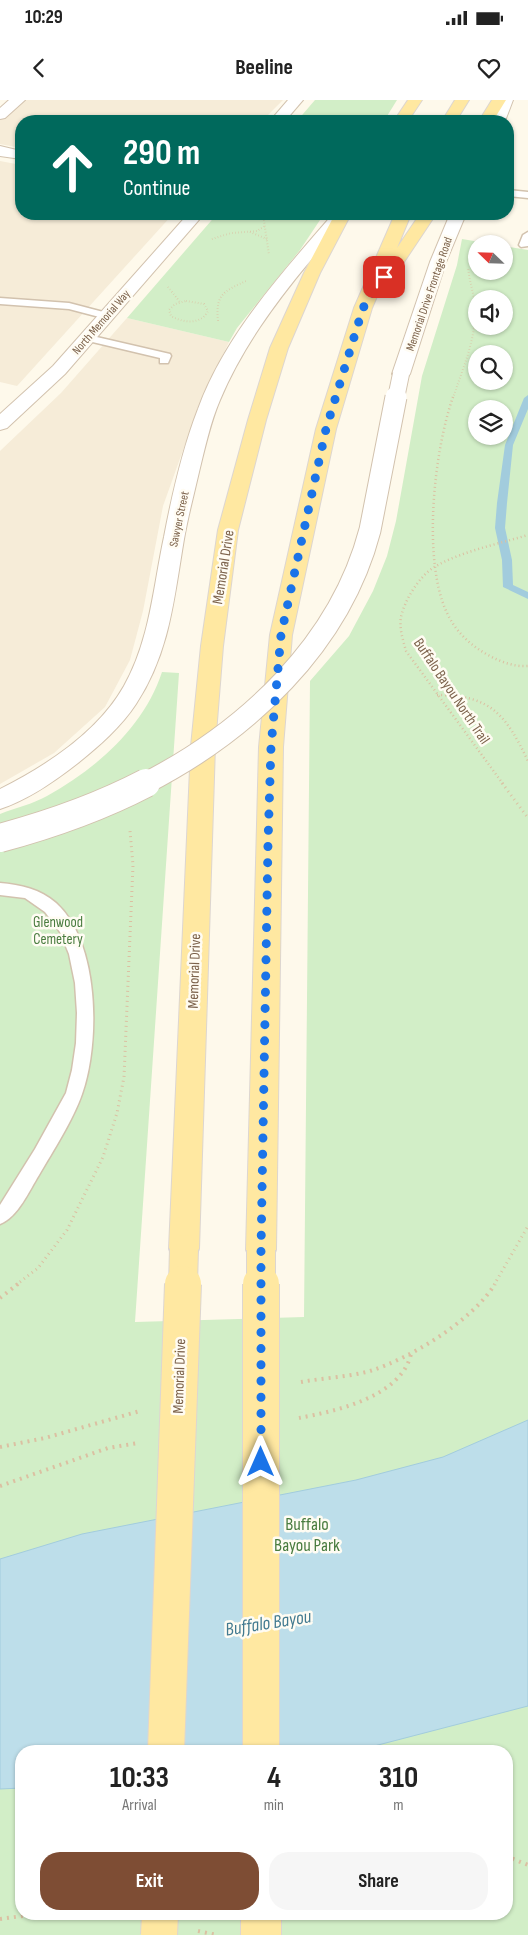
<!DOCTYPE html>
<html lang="en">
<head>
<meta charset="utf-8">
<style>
	:root { --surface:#fff; --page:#f6f6f6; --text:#222; --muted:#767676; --accent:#7e4d34 }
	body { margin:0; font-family:"Sofia Sans Condensed",sans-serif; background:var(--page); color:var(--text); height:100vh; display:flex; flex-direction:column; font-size:19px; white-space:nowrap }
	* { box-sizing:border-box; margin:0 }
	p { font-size:16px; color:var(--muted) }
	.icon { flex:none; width:28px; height:28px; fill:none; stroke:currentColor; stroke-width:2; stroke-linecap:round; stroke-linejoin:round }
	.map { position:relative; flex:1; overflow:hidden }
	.details { position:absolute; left:15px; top:1645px; width:498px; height:175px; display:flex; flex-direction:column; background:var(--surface); border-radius:20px; box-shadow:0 1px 4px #0004 }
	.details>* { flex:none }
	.guide { position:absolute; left:15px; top:15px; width:499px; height:105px; border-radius:20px; box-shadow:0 1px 4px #0004; background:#00695c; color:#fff; overflow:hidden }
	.needle { width:32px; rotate:293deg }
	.controls { position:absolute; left:468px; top:135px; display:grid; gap:10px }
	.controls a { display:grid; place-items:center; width:45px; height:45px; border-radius:50%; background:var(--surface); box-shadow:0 1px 4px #0004; font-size:25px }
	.pin { position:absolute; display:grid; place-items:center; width:42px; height:42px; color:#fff; margin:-21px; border-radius:10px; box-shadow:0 2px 8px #0006 }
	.me { position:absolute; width:55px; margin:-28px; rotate:0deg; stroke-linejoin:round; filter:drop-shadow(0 0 4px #0008) }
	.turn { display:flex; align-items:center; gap:18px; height:105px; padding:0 25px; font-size:22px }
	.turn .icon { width:65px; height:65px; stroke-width:2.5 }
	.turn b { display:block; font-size:35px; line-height:42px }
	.eta { display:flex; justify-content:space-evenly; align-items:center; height:85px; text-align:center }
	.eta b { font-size:30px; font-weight:700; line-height:35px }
	.action { display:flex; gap:10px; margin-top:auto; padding:10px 25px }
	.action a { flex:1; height:58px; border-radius:20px; background:var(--accent); color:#fff; font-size:20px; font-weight:700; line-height:58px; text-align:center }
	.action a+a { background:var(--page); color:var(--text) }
	.status { display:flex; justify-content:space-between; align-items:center; height:35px; padding:0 25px; background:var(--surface); direction:ltr }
	.status svg { height:14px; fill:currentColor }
	header { display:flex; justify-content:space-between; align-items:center; height:65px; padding:0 25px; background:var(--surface); font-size:22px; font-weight:700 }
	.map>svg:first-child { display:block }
	.residential { fill:#f6ecd8 }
	.green { fill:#d2eec7; fill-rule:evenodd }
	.water { fill:#bddeea; stroke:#a2ccdd }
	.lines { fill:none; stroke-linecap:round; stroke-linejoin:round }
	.stream { fill:#a2ccdd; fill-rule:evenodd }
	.service-casing { stroke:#d2c2ae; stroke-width:3 }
	.minor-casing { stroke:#d2c2ae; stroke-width:2 }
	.tertiary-casing { stroke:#d2c2ae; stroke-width:2 }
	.primary-casing { stroke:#ddd6d0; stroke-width:2 }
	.path-far3 { stroke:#dbc0a2; stroke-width:2; stroke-dasharray:0.5 2.5; stroke-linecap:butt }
	.path-far2 { stroke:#dbc0a2; stroke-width:2.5; stroke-dasharray:1 3; stroke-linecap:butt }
	.path-far1 { stroke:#dbc0a2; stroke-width:3; stroke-dasharray:1 4; stroke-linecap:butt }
	.path { stroke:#dbc0a2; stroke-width:4; stroke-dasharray:2 5; stroke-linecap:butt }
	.service { fill:#fff; fill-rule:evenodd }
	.minor { fill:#fff; fill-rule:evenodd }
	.tertiary { fill:#fff; fill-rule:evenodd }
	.primary { fill:#ffe8a1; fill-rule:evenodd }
	.tertiary-bridge-far2-casing { stroke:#d2c2ae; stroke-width:18; stroke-linecap:butt }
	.tertiary-bridge-far1-casing { stroke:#d2c2ae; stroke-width:23; stroke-linecap:butt }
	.tertiary-bridge-casing { stroke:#d2c2ae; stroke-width:30; stroke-linecap:butt }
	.primary-bridge-far1-casing { stroke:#ddd6d0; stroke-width:30; stroke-linecap:butt }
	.primary-bridge-casing { stroke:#ddd6d0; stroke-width:38; stroke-linecap:butt }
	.tertiary-bridge-far2 { stroke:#fff; stroke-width:16 }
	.tertiary-bridge-far1 { stroke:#fff; stroke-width:21 }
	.tertiary-bridge { stroke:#fff; stroke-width:28 }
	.primary-bridge-far1 { stroke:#ffe8a1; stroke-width:28 }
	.primary-bridge { stroke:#ffe8a1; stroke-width:36 }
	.route { stroke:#1a73e8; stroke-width:9; stroke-dasharray:0 16.2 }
	.labels { text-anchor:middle; stroke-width:5; stroke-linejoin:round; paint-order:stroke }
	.far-street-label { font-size:12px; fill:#7c624b; stroke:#fffcf3 }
	.street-label { font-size:15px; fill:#7c624b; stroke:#fffcf3 }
	.park-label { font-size:15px; fill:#497c3f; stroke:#fffcf3 }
	.near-park-label { font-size:18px; fill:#497c3f; stroke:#fffcf3 }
	.near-water-label { font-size:19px; font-style:italic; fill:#427a90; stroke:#fffcf3 }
</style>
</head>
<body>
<div class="status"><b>10:29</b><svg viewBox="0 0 49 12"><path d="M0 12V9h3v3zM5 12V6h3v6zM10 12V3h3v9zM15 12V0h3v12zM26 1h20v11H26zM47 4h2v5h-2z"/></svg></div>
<header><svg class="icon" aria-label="back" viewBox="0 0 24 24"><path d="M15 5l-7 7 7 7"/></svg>Beeline<svg class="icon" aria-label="heart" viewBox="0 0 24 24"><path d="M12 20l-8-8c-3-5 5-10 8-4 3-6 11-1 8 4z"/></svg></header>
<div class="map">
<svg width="528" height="1835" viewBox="0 0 528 1835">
	<rect width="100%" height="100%" fill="#fef9eb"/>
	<g class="residential">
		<polygon points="24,0 283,0 262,21 21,21 21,48 0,44 0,20"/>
		<polygon points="0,61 21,65 21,114 173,114 17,286 0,282"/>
		<polygon points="127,218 229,242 201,300 163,406 143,511 130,560 105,607 54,653 0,684 0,351 61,293"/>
	</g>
	<g class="green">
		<polygon points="315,0 397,0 384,21 297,21"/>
		<polygon points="217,114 324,114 300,150 237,228 229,242 127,218"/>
		<path d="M462,139L492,144H476V171H504V146L528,150V1835H0V714C15,708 33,704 47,696C96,669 144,627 162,572L179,573L135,1222L304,1217L310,581L349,536L373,491L387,456L396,421L422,276L457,165ZM476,199H504V226H476ZM476,254H504V281H476ZM476,309H504V336H476ZM21,1651H506V1814H21Z"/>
	</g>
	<polygon class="water" points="528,1320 528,1606 355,1651 21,1651 21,1688 0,1689 0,1459 82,1434 356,1380 443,1357"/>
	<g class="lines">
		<polygon class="stream" points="528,295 528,309 513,345 507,403 505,428 512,460 513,485 528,492 528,499 503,487 502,460 495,428 497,403 505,345 524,298"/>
		<defs>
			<g id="service">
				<polygon points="508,90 528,92 528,98 508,96"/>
				<polygon points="528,132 528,146 521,147 519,145 523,135"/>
				<polygon points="0,198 69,203 111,214 112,216 107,219 69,209 0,204"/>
				<polygon points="88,235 170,254 171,256 168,263 160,263 160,258 84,240 83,238 84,236"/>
				<path d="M0,783C21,785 40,789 56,803C100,843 100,943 82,994C73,1020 53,1051 39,1075C29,1091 18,1117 0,1124V1105L35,1049L66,993L72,970L76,943L77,913L75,883L69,854L60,832L45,812L25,798L0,795Z"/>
			</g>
			<g id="minor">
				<polygon points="9,0 25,0 5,18 0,19 0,8"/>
				<polygon points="288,0 303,0 285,21 270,21"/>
				<polygon points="0,46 21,51 21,59 0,56"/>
				<polygon points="188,114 204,114 65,274 7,328 0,330 0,314 53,266"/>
			</g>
			<g id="tertiary">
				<polygon points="499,0 513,0 505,21 491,21"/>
				<path d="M333,114H349C338,130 323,145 310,161C275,203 242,248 220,300C210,323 205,348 199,372C194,394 188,416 184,439C174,498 170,552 136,604C121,627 99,646 78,663C55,681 28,700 0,709V689C46,666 98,632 124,586C150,540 153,488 164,437C172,395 182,350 198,309C225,235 282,173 333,114Z"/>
				<polygon points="450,114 466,114 446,162 410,274 407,278 401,279 395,278 392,274 430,162"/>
			</g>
			<g id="primary">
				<polygon points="408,0 422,0 408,21 394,21"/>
				<polygon points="455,0 469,0 456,21 442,21"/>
				<polygon points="492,0 506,0 493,21 479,21"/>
				<polygon points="335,114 351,114 320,173 288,248 266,320 238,430 223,546 215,646 199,1149 195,1159 184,1164 173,1159 169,1149 191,646 201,546 218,430 248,320 270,248 304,173"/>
				<polygon points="395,114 411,114 397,148 420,114 436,114 400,168 389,168 372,208 336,329 292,535 283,647 276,1150 272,1160 261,1165 250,1160 246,1150 259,647 270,535 316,329 354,208"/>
				<rect x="241" y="1814" width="40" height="21"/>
			</g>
		</defs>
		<use href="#service" class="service-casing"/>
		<use href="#minor" class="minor-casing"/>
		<use href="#tertiary" class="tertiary-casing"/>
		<use href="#primary" class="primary-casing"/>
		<g class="path-far3">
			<polyline points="263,114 269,155"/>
			<polyline points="250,132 267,139"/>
			<polyline points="212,139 231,133 257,131 265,126"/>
			<polyline points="168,187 180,202"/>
			<path d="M186,201L204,204L208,211C201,225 183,223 171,216L169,210L175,204Z"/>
			<path d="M218,221C215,193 225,191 248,180"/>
			<path d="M453,298C462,270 476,240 475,210C475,196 469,181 468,167"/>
		</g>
		<g class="path-far2">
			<path d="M453,297C434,351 422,460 447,513C456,532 470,545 488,555C501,562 514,567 528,566"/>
			<path d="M437,595C491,595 506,615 528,661"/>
			<path d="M503,684L406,551C403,540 399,528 401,517C405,499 420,475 436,466C463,451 498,444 528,435"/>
		</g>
		<g class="path-far1">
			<polyline points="502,683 528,718"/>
			<polyline points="16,1185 38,1168 67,1130 103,1057 117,1013 124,977 133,765 130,731"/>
			<polyline points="494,1185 528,1126"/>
		</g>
		<g class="path">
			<polyline points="0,1198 18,1184"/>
			<path d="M301,1282C323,1278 348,1277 370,1271C411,1258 472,1221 495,1184"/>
			<path d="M299,1318C336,1311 401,1297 411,1254"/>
			<polyline points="0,1347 45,1338 140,1311"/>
			<polyline points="0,1386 108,1348 138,1343"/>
			<polyline points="506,1756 528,1765"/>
			<polyline points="0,1819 37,1814"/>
			<polyline points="198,1831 217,1835"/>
		</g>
		<use href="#service" class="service"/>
		<use href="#minor" class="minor"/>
		<use href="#tertiary" class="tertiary"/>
		<use href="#primary" class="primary"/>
		<defs>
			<polyline id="tertiary-bridge-far2" points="396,298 401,274"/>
			<path id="tertiary-bridge-far1" d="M144,684C246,632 340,545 370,430L396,297"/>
			<path id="tertiary-bridge" d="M0,738C52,724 98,708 146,683"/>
			<g id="primary-bridge-far1">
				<polyline points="261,1150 261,1185"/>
				<polyline points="183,1185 184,1149"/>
			</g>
			<g id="primary-bridge">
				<polyline points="261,1184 261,1651"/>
				<polyline points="166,1651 183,1184"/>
				<polyline points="159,1835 160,1814"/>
			</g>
		</defs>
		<use href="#tertiary-bridge-far2" class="tertiary-bridge-far2-casing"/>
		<use href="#tertiary-bridge-far1" class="tertiary-bridge-far1-casing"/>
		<use href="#tertiary-bridge" class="tertiary-bridge-casing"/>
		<use href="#primary-bridge-far1" class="primary-bridge-far1-casing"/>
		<use href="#primary-bridge" class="primary-bridge-casing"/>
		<use href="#tertiary-bridge-far2" class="tertiary-bridge-far2"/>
		<use href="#tertiary-bridge-far1" class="tertiary-bridge-far1"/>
		<use href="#tertiary-bridge" class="tertiary-bridge"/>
		<use href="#primary-bridge-far1" class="primary-bridge-far1"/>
		<use href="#primary-bridge" class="primary-bridge"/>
	</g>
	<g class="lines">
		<polyline class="route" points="261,1362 261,1150 268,743 271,647 281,535 326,329 363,208 384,177"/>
	</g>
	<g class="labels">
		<g class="far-street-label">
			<text transform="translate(429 194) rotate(-71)" y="4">Memorial Drive Frontage Road</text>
			<text transform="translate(101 222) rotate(-49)" y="4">North Memorial Way</text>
			<text transform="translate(179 419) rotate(-78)" y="4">Sawyer Street</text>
		</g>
		<g class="street-label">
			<text transform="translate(223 467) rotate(-81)" y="5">Memorial Drive</text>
			<text transform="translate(452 591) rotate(56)" y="5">Buffalo Bayou North Trail</text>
			<text transform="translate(194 871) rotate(-88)" y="5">Memorial Drive</text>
			<text transform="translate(179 1276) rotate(-88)" y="5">Memorial Drive</text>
		</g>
		<g class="park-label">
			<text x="58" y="827">Glenwood<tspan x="58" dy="17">Cemetery</tspan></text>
		</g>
		<g class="near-park-label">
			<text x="307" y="1430">Buffalo<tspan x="307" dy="21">Bayou Park</tspan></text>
		</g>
		<g class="near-water-label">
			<text transform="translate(268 1522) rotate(-9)" y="7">Buffalo Bayou</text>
		</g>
	</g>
</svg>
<div class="controls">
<a><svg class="needle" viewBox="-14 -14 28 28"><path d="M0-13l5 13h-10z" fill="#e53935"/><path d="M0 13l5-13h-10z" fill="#767676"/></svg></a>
<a><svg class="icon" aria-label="sound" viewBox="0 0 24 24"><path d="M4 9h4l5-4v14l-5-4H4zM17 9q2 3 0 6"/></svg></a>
<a><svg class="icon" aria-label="search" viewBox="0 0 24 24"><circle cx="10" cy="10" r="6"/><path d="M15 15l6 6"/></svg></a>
<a><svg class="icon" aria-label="layers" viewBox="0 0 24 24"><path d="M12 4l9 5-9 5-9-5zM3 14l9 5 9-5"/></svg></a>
</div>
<div class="pin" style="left:384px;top:177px;background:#d93025"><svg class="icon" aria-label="arrive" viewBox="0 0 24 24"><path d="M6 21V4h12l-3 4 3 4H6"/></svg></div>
<svg class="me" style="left:261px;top:1362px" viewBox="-20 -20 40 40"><path d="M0-17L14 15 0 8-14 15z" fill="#1a73e8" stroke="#fff" stroke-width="4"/></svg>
<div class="guide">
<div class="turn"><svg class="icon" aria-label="ahead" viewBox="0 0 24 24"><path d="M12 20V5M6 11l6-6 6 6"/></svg><div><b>290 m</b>Continue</div></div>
</div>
<section class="details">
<div class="eta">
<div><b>10:33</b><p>Arrival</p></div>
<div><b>4</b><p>min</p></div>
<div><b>310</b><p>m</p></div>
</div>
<div class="action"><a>Exit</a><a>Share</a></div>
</section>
</div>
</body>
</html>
